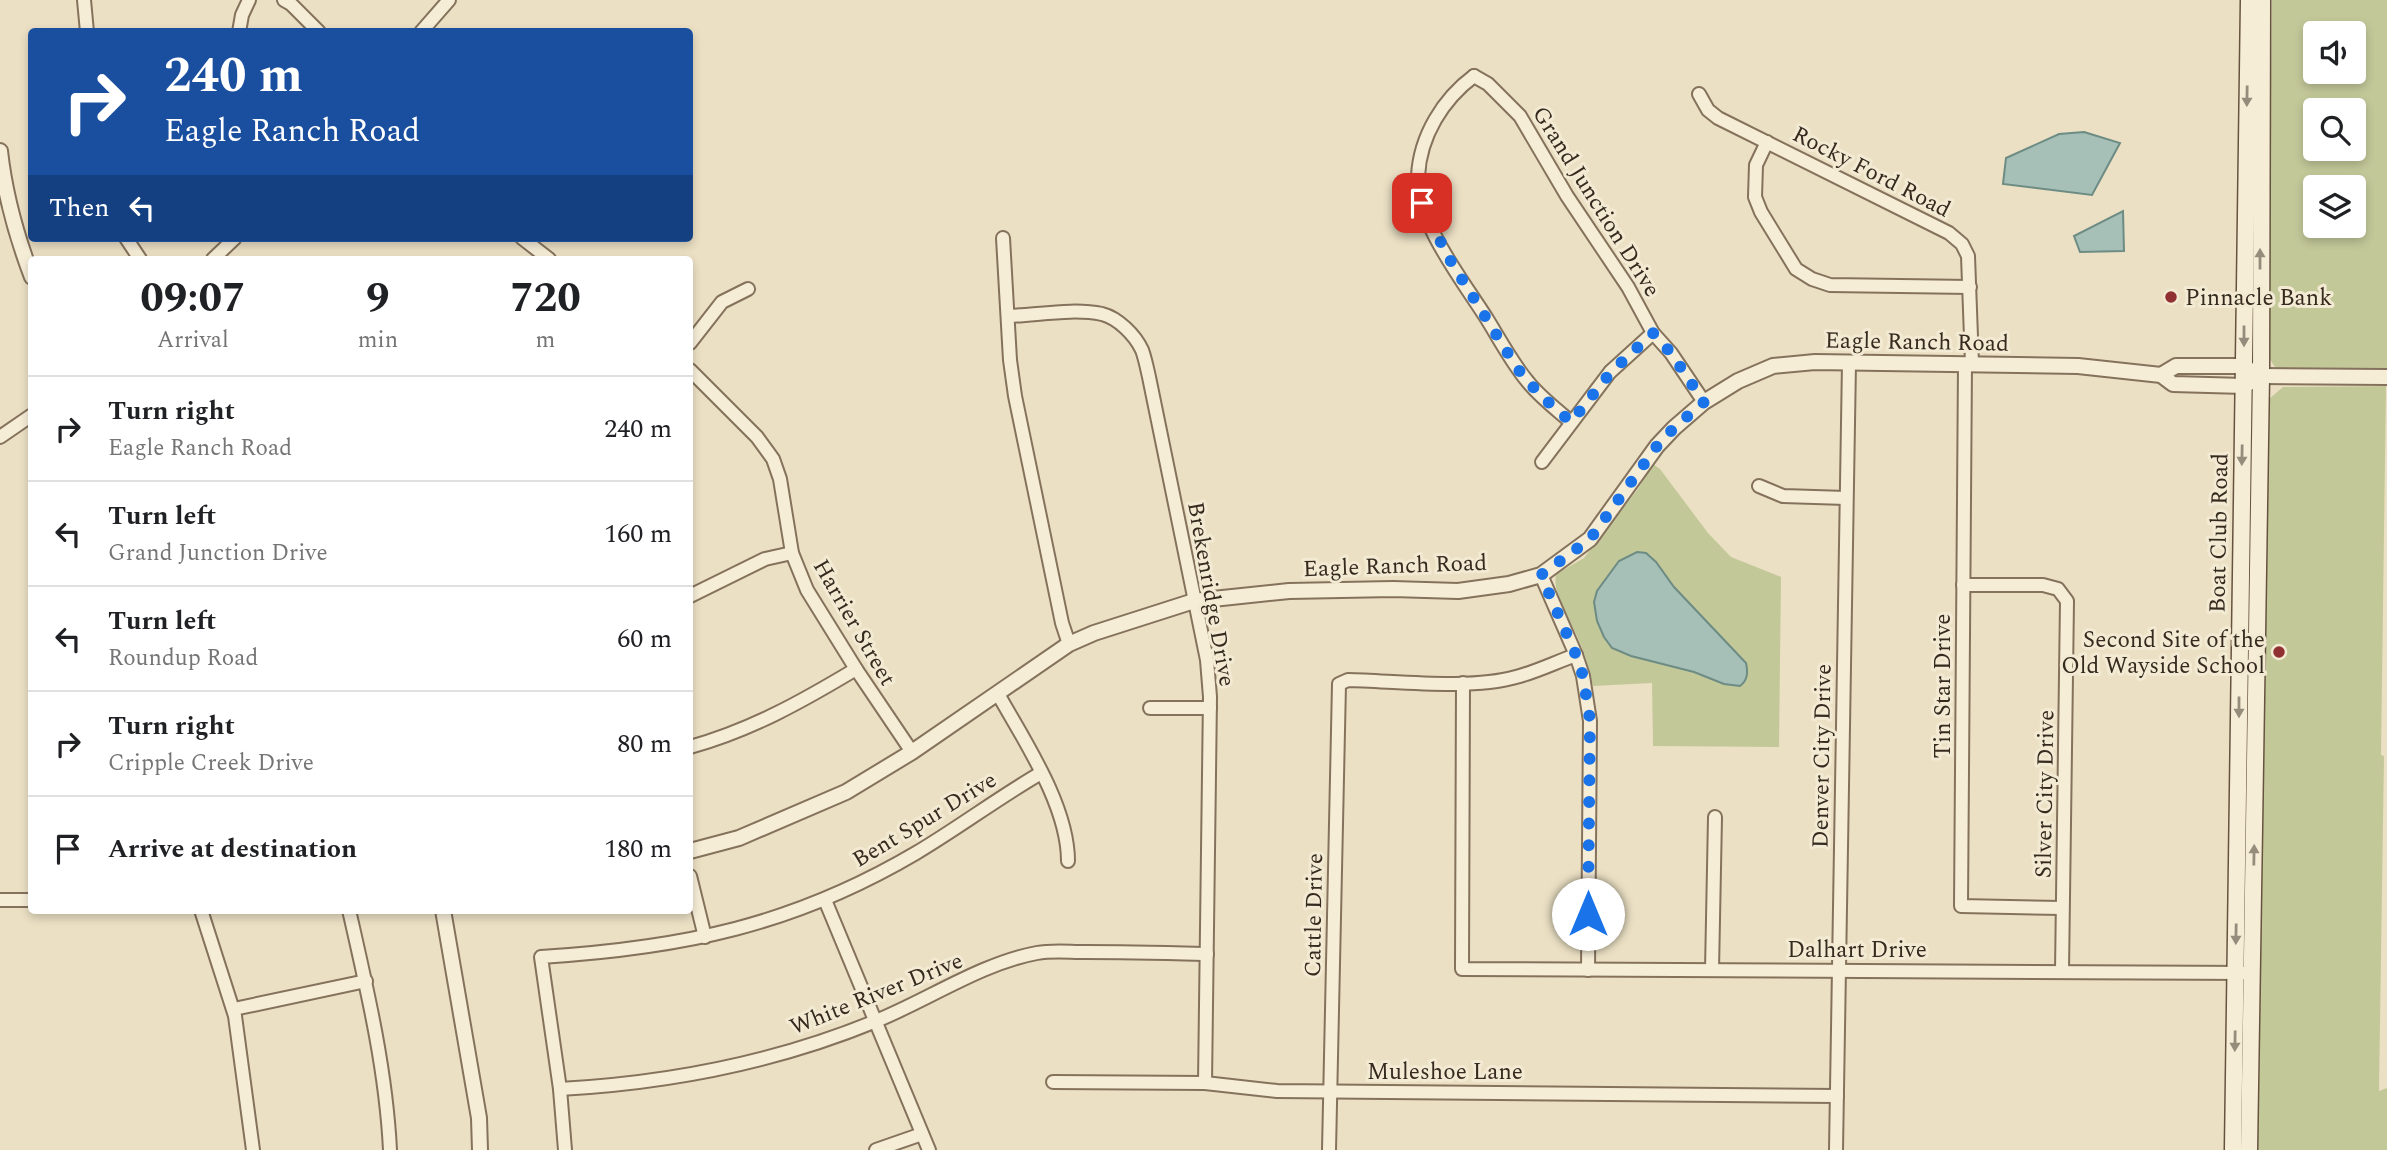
<!DOCTYPE html>
<html lang="en">
<head>
<meta charset="utf-8">
<style>
	:root { --surface:#fff; --page:#f6f6f6; --text:#202124; --muted:#757577; --line:#e0e0e0 }
	body { margin:0; font-family:Spectral,serif; background:var(--page); color:var(--text); height:100vh; display:flex; flex-direction:column; font-size:26px; white-space:nowrap }
	* { box-sizing:border-box; margin:0 }
	p { font-size:23px; color:var(--muted) }
	.icon { flex:none; width:38px; height:38px; fill:none; stroke:currentColor; stroke-width:2; stroke-linecap:round; stroke-linejoin:round }
	.map { position:relative; flex:1; overflow:hidden }
	.sheet { position:absolute; left:28px; top:256px; width:665px; height:658px; display:flex; flex-direction:column; background:var(--surface); border-radius:7px; box-shadow:0 4px 10px #0003 }
	.sheet>* { flex:none }
	.guide { position:absolute; left:28px; top:28px; width:665px; height:214px; border-radius:7px; box-shadow:0 4px 10px #0003; background:#1a4fa0; color:#fff; overflow:hidden }
	.tools { position:absolute; left:2303px; top:21px; display:grid; gap:14px }
	.tools a { display:grid; place-items:center; width:63px; height:63px; border-radius:7px; background:var(--surface); box-shadow:0 4px 10px #0003; font-size:35px }
	.pin { position:absolute; display:grid; place-items:center; width:60px; height:60px; color:#fff; margin:-30px; border-radius:14px; box-shadow:0 4px 10px #0006 }
	.me { position:absolute; width:77px; margin:-38px; rotate:0deg; stroke-linejoin:round; filter:drop-shadow(0 0 5px #0008) }
	.turn { display:flex; align-items:center; gap:24px; height:147px; padding:0 21px; font-size:32px }
	.turn .icon { width:91px; height:91px; stroke-width:2.5 }
	.turn b { display:block; font-size:49px; line-height:60px }
	.then { display:flex; align-items:center; height:66px; padding:0 21px; background:#0003; gap:14px; font-size:26px }
	.eta { display:flex; justify-content:space-evenly; align-items:center; height:119px; text-align:center }
	.eta b { font-size:42px; font-weight:700; line-height:49px }
	ul { padding:0; list-style:none }
	li { display:flex; align-items:center; gap:21px; height:105px; padding:0 21px; border-top:2px solid var(--line) }
	li div { flex:1 }
	li b { display:block; font-size:26px }
	li em { font-style:normal }
	.map>svg:first-child { display:block }
	.green { fill:#c3c899; fill-rule:evenodd }
	.water { fill:#a6bfb7; stroke:#6d8c84; stroke-width:2 }
	.lines { fill:none; stroke-linecap:round; stroke-linejoin:round }
	.minor-casing { stroke:#85725c; stroke-width:16 }
	.tertiary-casing { stroke:#85725c; stroke-width:18 }
	.secondary-casing { stroke:#66533f; stroke-width:19 }
	.minor { stroke:#f6edd7; stroke-width:12 }
	.tertiary { stroke:#f6edd7; stroke-width:14 }
	.secondary { stroke:#f6edd7; stroke-width:16 }
	.oneway { fill:#968c7b }
	.route { stroke:#1a73e8; stroke-width:12; stroke-dasharray:0 21.6 }
	.poi-dot { fill:#903030; stroke:#f3ead3; stroke-width:2.5 }
	.labels { text-anchor:middle; stroke-width:6; stroke-linejoin:round; paint-order:stroke }
	.street-label { font-size:23px; fill:#362a1f; stroke:#f3ead3 }
	.poi-label { font-size:23px; fill:#362a1f; stroke:#f3ead3; text-anchor:start }
</style>
</head>
<body>
<div class="map">
<svg width="2387" height="1150" viewBox="0 0 2387 1150">
	<rect width="100%" height="100%" fill="#ebe0c4"/>
	<g class="green">
		<path d="M2272,0H2387V373H2301L2275,367L2267,355ZM2315,33H2354V72H2315ZM2315,110H2354V149H2315ZM2315,187H2354V226H2315Z"/>
		<polygon points="2386,386 2381,755 2384,756 2379,1091 2387,1088 2387,1150 2256,1150 2269,399 2283,387"/>
		<path d="M1653,464L1660,469L1708,533L1731,557L1781,577L1779,747L1653,746L1652,683L1593,686C1589,672 1586,656 1580,643C1572,622 1552,596 1556,574L1584,558L1638,489Z"/>
	</g>
	<g class="water">
		<polygon points="2084,132 2120,143 2092,195 2003,184 2006,158 2059,134"/>
		<polygon points="2123,211 2124,251 2080,252 2074,236"/>
		<path d="M1637,552L1646,553L1656,562L1674,587L1746,663C1748,672 1748,680 1740,686L1724,684L1694,672L1631,656L1612,648L1604,637L1597,621L1594,602L1597,591L1619,561Z"/>
	</g>
	<g class="lines">
		<defs>
			<g id="minor">
				<polyline points="84,0 87,32"/>
				<polyline points="284,0 291,4 319,32"/>
				<polyline points="239,32 242,15 249,0"/>
				<polyline points="421,32 449,0"/>
				<path d="M1474,76C1443,99 1420,136 1418,176C1416,222 1463,281 1487,319C1500,340 1512,363 1528,382C1540,397 1556,409 1571,422"/>
				<polyline points="1474,76 1488,84 1520,116 1567,196 1628,287 1653,333 1671,353 1704,402"/>
				<polyline points="1699,94 1708,110 1718,118 1949,233 1962,244 1968,256 1972,364"/>
				<polyline points="1767,142 1756,165 1755,197 1761,212 1796,269 1812,279 1830,285 1970,287"/>
				<polyline points="126,238 140,259"/>
				<polyline points="522,238 549,259"/>
				<polyline points="1003,238 1010,360 1015,396 1062,623 1069,644"/>
				<polyline points="213,259 235,238"/>
				<path d="M1008,316C1038,315 1073,308 1102,314C1118,318 1135,335 1142,350C1145,358 1147,368 1149,377L1207,660L1210,697L1205,1083"/>
				<polyline points="690,343 722,302 748,289"/>
				<polyline points="1965,364 1961,906 2062,908"/>
				<polyline points="690,370 757,437 773,459 780,479 792,553 807,590 856,669 912,752"/>
				<polyline points="0,437 32,415"/>
				<polyline points="1542,462 1610,372 1653,333"/>
				<polyline points="1759,486 1783,496 1846,498"/>
				<polyline points="1541,575 1576,655 1583,676 1590,721 1588,970"/>
				<polyline points="1963,585 2043,585 2058,589 2067,601 2062,971"/>
				<polyline points="690,596 765,559 792,553"/>
				<polyline points="1463,683 1462,969 2252,973"/>
				<path d="M998,694C1025,742 1068,806 1068,861"/>
				<polyline points="1150,708 1210,708"/>
				<path d="M690,747C751,730 801,702 856,669"/>
				<polyline points="690,876 705,937"/>
				<polyline points="0,900 32,900"/>
				<polyline points="825,900 929,1150"/>
				<polyline points="201,910 235,1016 253,1150"/>
				<path d="M349,910C367,989 386,1069 390,1150"/>
				<polyline points="1712,970 1715,817"/>
				<polyline points="234,1009 366,981"/>
				<polyline points="1053,1082 1205,1083 1277,1091 1837,1096"/>
				<path d="M560,1089C669,1083 774,1063 876,1021C928,1000 982,963 1037,953C1052,950 1069,952 1085,952C1126,952 1166,953 1207,954"/>
				<path d="M565,1150L560,1089L541,957C682,948 792,926 916,853C958,828 998,798 1041,773"/>
				<polyline points="876,1150 922,1134"/>
				<path d="M1329,1150L1339,684L1348,680C1397,681 1470,690 1516,677C1536,672 1556,662 1576,655"/>
				<polyline points="1836,1150 1849,363"/>
			</g>
			<g id="tertiary">
				<path d="M0,151C5,196 16,235 32,277"/>
				<polyline points="2161,375 2176,366 2244,366 2253,372"/>
				<polyline points="2261,376 2387,377"/>
				<polyline points="690,851 739,838 846,792 912,752 1069,644 1094,633 1194,601 1289,591 1393,589 1458,591 1509,584 1541,575 1590,539 1657,446 1674,428 1704,402 1738,381 1773,366 1815,362 2078,366 2161,375 2173,384 2244,386 2261,376"/>
				<polyline points="443,910 479,1118 480,1150"/>
			</g>
			<g id="secondary">
				<polyline points="2233,1150 2249,0"/>
				<polyline points="2249,1150 2261,376 2262,0"/>
			</g>
		</defs>
		<use href="#minor" class="minor-casing"/>
		<use href="#tertiary" class="tertiary-casing"/>
		<use href="#secondary" class="secondary-casing"/>
		<use href="#minor" class="minor"/>
		<use href="#tertiary" class="tertiary"/>
		<use href="#secondary" class="secondary"/>
	</g>
	<defs><path id="oneway-solid" d="M-6-.8H1V-3.2L6.5 0L1 3.2V.8H-6Z" transform="scale(1.75)"/></defs>
	<g class="oneway">
		<use href="#oneway-solid" transform="translate(2247 96) rotate(91)"/>
		<use href="#oneway-solid" transform="translate(2260 259) rotate(-90)"/>
		<use href="#oneway-solid" transform="translate(2244 336) rotate(90)"/>
		<use href="#oneway-solid" transform="translate(2242 455) rotate(91)"/>
		<use href="#oneway-solid" transform="translate(2239 707) rotate(90)"/>
		<use href="#oneway-solid" transform="translate(2254 855) rotate(-89)"/>
		<use href="#oneway-solid" transform="translate(2236 934) rotate(91)"/>
		<use href="#oneway-solid" transform="translate(2235 1041) rotate(91)"/>
	</g>
	<g class="lines">
		<polyline class="route" points="1422,203 1447,255 1517,368 1539,394 1571,422 1611,372 1653,333 1671,353 1704,402 1674,428 1657,446 1590,539 1541,575 1576,655 1583,676 1590,720 1588,914"/>
	</g>
	<g class="poi-dot">
		<circle cx="2171" cy="297" r="7"/>
		<circle cx="2279" cy="652" r="7"/>
	</g>
	<g class="labels">
		<g class="street-label">
			<text transform="translate(1872 171) rotate(27)" y="8">Rocky Ford Road</text>
			<text transform="translate(1597 201) rotate(58)" y="8">Grand Junction Drive</text>
			<text transform="translate(1917 341) rotate(1)" y="8">Eagle Ranch Road</text>
			<text transform="translate(2218 533) rotate(-89)" y="8">Boat Club Road</text>
			<text transform="translate(1395 565) rotate(-2)" y="8">Eagle Ranch Road</text>
			<text transform="translate(1212 594) rotate(80)" y="8">Brekenridge Drive</text>
			<text transform="translate(855 622) rotate(60)" y="8">Harrier Street</text>
			<text transform="translate(1942 686) rotate(-90)" y="8">Tin Star Drive</text>
			<text transform="translate(1821 756) rotate(-89)" y="8">Denver City Drive</text>
			<text transform="translate(2044 794) rotate(-89)" y="8">Silver City Drive</text>
			<text transform="translate(924 819) rotate(-31)" y="8">Bent Spur Drive</text>
			<text transform="translate(1313 915) rotate(-89)" y="8">Cattle Drive</text>
			<text x="1857" y="957">Dalhart Drive</text>
			<text transform="translate(876 993) rotate(-22)" y="8">White River Drive</text>
			<text x="1445" y="1079">Muleshoe Lane</text>
		</g>
		<g class="poi-label">
			<text x="2185" y="305">Pinnacle Bank</text>
			<text x="2265" y="647" text-anchor="end">Second Site of the<tspan x="2265" dy="26">Old Wayside School</tspan></text>
		</g>
	</g>
</svg>
<div class="tools">
<a><svg class="icon" aria-label="sound" viewBox="0 0 24 24"><path d="M4 9h4l5-4v14l-5-4H4zM17 9q2 3 0 6"/></svg></a>
<a><svg class="icon" aria-label="search" viewBox="0 0 24 24"><circle cx="10" cy="10" r="6"/><path d="M15 15l6 6"/></svg></a>
<a><svg class="icon" aria-label="layers" viewBox="0 0 24 24"><path d="M12 4l9 5-9 5-9-5zM3 14l9 5 9-5"/></svg></a>
</div>
<div class="pin" style="left:1422px;top:203px;background:#d93025"><svg class="icon" aria-label="arrive" viewBox="0 0 24 24"><path d="M6 21V4h12l-3 4 3 4H6"/></svg></div>
<svg class="me" style="left:1588px;top:914px" viewBox="-20 -20 40 40"><circle r="19" fill="#fff"/><path d="M0-13L10 11 0 6-10 11z" fill="#1a73e8"/></svg>
<div class="guide">
<div class="turn"><svg class="icon" aria-label="right" viewBox="0 0 24 24"><path d="M7 20v-9h11M14 6l5 5-5 5"/></svg><div><b>240 m</b>Eagle Ranch Road</div></div>
<div class="then">Then<svg class="icon" aria-label="left" viewBox="0 0 24 24"><path d="M17 20v-9H6M10 6l-5 5 5 5"/></svg></div>
</div>
<section class="sheet">
<div class="eta">
<div><b>09:07</b><p>Arrival</p></div>
<div><b>9</b><p>min</p></div>
<div><b>720</b><p>m</p></div>
</div>
<ul>
<li><svg class="icon" aria-label="right" viewBox="0 0 24 24"><path d="M7 20v-9h11M14 6l5 5-5 5"/></svg><div><b>Turn right</b><p>Eagle Ranch Road</p></div><em>240 m</em></li>
<li><svg class="icon" aria-label="left" viewBox="0 0 24 24"><path d="M17 20v-9H6M10 6l-5 5 5 5"/></svg><div><b>Turn left</b><p>Grand Junction Drive</p></div><em>160 m</em></li>
<li><svg class="icon" aria-label="left" viewBox="0 0 24 24"><path d="M17 20v-9H6M10 6l-5 5 5 5"/></svg><div><b>Turn left</b><p>Roundup Road</p></div><em>60 m</em></li>
<li><svg class="icon" aria-label="right" viewBox="0 0 24 24"><path d="M7 20v-9h11M14 6l5 5-5 5"/></svg><div><b>Turn right</b><p>Cripple Creek Drive</p></div><em>80 m</em></li>
<li><svg class="icon" aria-label="arrive" viewBox="0 0 24 24"><path d="M6 21V4h12l-3 4 3 4H6"/></svg><div><b>Arrive at destination</b></div><em>180 m</em></li>
</ul>
</section>
</div>
</body>
</html>
